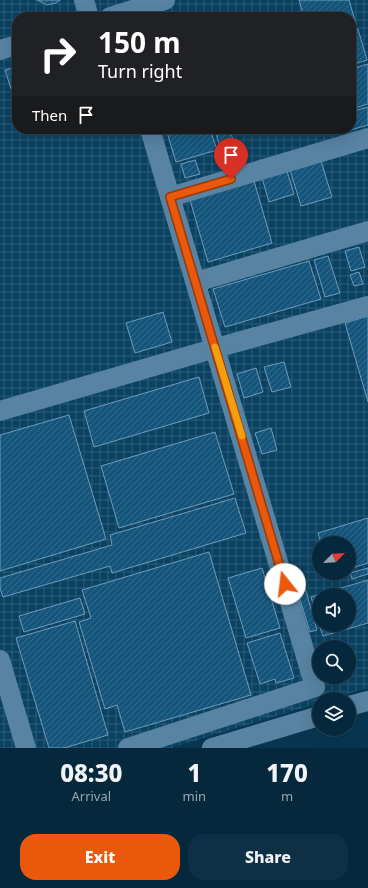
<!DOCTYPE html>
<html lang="en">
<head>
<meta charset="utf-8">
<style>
	:root { --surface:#06283d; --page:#0f3044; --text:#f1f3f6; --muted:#98a6b0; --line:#274457; --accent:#ea580c }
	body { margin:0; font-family:"Noto Sans",sans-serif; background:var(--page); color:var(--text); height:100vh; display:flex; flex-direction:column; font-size:15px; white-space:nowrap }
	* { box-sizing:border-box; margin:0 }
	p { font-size:13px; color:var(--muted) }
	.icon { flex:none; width:22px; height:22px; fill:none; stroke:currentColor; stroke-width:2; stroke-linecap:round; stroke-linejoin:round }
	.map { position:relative; height:748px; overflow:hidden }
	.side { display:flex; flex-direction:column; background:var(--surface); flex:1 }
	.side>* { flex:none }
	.top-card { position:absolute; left:12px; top:12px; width:344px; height:122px; border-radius:16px; box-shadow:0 4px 16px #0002,0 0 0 1px var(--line); background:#202124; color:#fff; overflow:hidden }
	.needle { width:26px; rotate:66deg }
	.controls { position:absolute; left:312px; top:536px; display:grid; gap:8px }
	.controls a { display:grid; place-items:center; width:44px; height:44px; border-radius:50%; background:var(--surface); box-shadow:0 4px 16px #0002,0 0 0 1px var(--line); font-size:20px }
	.pin { position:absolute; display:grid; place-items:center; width:34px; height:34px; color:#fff; margin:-41px -17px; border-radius:50% 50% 50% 0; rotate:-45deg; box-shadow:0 0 4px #0007 }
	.pin .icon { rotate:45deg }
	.me { position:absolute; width:44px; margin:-22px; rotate:344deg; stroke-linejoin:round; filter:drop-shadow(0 0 3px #0008) }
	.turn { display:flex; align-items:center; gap:14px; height:84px; padding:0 20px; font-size:18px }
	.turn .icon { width:52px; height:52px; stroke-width:2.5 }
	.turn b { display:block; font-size:28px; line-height:34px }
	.then { display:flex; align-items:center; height:38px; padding:0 20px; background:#0003; gap:8px; font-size:15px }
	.eta { display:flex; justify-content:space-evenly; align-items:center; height:68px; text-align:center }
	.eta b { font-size:24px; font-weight:800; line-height:28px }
	.cta { display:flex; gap:8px; margin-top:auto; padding:8px 20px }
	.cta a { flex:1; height:46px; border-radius:16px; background:var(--accent); color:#fff; font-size:16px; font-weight:800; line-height:46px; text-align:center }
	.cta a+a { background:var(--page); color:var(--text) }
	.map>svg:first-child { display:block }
	.industrial { fill:url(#industrial-grid); fill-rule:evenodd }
	.building { fill:url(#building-hatch); stroke:#709bbb }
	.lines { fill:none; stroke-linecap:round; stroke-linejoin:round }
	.minor { stroke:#5883a2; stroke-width:20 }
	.route-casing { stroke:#983908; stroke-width:10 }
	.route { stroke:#ea580c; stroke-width:7 }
	.slow { stroke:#f59e0b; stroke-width:7 }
</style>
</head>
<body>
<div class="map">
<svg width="368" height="748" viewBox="0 0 368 748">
	<defs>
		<pattern id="industrial-grid" width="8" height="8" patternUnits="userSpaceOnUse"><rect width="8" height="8" fill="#0a4261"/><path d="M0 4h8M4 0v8" fill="none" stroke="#2c5c78"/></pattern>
		<pattern id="building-hatch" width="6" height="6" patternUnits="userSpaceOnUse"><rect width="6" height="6" fill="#15557c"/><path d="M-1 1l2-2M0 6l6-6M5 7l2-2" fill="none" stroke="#356d8f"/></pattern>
	</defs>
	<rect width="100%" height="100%" fill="#083651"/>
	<path class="industrial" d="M0,0H368V688L331,699H319V703L171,748H0ZM17,17H351V129H17ZM319,543H349V573H319ZM319,595H349V625H319ZM319,647H349V677H319Z"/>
	<g class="building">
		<polygon points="37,0 60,0 56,3 47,5"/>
		<polygon points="299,0 349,0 356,24 351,26 351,17 304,17"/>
		<polygon points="226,12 228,17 209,17"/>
		<polygon points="358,29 367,60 351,65 351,31"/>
		<polygon points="368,64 368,104 351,109 351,69"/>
		<polygon points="17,67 17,87 11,89 5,70"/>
		<polygon points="368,107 368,125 340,133 339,129 351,129 351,112"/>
		<polygon points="166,129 210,129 217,150 176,162"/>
		<polygon points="230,130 239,159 225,163 216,134"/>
		<polygon points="195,160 200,174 185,178 181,164"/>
		<polygon points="321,161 332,197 301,206 290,170"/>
		<polygon points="287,171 294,194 269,202 262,178"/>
		<polygon points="254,181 272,243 208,262 190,200"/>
		<polygon points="359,247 365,267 351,271 345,251"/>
		<polygon points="328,256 340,293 325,297 314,260"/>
		<polygon points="309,261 321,299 225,327 213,289"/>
		<polygon points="359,272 363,284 354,286 350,275"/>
		<polygon points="163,312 172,342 135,353 126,323"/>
		<polygon points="368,316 368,402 345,323"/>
		<polygon points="284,362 291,387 272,392 264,367"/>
		<polygon points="256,368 263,392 244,398 237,374"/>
		<polygon points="199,377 209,413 94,447 84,411"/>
		<polygon points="69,415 106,539 0,571 0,435"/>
		<polygon points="271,428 277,450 262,454 255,433"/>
		<polygon points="215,432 234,494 119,528 101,466"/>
		<polygon points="235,498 246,533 112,573 110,566 3,597 0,588 0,578 112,545 110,535"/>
		<polygon points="368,518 368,563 349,569 349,543 321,543 318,533"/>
		<polygon points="209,552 251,695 125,732 117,705 105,709 79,622 91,618 82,590"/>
		<polygon points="262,568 280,628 246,638 228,578"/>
		<polygon points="368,568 368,574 352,579 350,573"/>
		<polygon points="368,580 368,623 323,636 319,625 349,625 349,595 319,595 319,624 311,597"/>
		<polygon points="305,588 317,630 310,632 297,590"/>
		<polygon points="80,598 85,614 24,632 19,616"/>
		<polygon points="75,621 108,735 64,748 49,748 16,638"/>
		<polygon points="280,633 294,678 276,683 275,679 260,684 247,643"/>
	</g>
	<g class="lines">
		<g class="minor">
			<polyline points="84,0 89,17"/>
			<polyline points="110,17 165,0"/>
			<polyline points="0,50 17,45"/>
			<polyline points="170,197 368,138"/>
			<polyline points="196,282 368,231"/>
			<polyline points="0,411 216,348 368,306"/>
			<polyline points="0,660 26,748"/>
			<polyline points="349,706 368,701"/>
			<polyline points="128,748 315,687 150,129"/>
			<polyline points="212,748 319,716"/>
		</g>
	</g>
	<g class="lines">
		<defs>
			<polyline id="route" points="231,179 170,197 285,584"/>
		</defs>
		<use href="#route" class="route-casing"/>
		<use href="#route" class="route"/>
		<polyline class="slow" points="215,347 242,436"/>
	</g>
</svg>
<div class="controls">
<a><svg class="needle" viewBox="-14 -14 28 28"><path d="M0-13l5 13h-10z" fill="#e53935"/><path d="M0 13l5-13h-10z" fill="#98a6b0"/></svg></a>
<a><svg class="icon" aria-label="sound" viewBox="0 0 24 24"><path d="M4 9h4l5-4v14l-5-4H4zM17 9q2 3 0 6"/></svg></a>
<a><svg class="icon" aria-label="search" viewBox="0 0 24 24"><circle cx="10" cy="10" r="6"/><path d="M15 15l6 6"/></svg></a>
<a><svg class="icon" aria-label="layers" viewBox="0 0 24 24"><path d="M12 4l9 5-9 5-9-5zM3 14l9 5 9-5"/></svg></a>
</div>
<div class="pin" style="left:231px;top:179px;background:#d93025"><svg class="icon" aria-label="arrive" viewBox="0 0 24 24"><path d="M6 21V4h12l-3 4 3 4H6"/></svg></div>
<svg class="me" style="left:285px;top:584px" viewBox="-20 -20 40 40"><circle r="19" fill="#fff"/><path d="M0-13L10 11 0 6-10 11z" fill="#ea580c"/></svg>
<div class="top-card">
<div class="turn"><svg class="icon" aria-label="right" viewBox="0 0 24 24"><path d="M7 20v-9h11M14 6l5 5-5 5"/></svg><div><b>150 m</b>Turn right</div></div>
<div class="then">Then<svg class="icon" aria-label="arrive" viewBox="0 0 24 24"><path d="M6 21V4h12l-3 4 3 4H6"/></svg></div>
</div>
</div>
<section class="side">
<div class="eta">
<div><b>08:30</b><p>Arrival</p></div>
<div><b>1</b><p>min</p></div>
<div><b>170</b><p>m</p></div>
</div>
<div class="cta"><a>Exit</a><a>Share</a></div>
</section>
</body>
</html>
